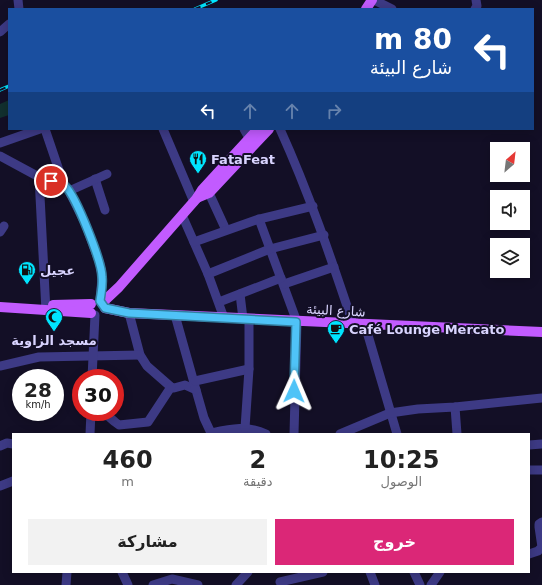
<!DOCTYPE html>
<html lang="ar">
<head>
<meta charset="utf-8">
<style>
	:root { --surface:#fff; --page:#f2f2f2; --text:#222; --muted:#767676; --accent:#db2777 }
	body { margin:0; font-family:"DejaVu Sans","Noto Sans Arabic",sans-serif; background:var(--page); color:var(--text); direction:rtl; height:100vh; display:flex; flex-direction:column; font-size:15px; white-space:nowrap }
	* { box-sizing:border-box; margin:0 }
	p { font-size:13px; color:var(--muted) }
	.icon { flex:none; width:22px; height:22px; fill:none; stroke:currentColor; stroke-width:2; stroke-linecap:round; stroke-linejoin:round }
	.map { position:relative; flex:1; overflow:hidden; direction:ltr }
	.drawer { position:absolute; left:12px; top:433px; width:518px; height:140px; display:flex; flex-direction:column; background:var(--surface); border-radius:0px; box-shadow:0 2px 10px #0003; direction:rtl }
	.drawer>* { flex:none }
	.hud { position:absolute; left:8px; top:8px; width:526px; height:122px; border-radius:0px; box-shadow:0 2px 10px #0003; direction:rtl; background:#1a4fa0; color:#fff; overflow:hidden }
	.needle { width:26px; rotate:28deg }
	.fabs { position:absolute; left:490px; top:142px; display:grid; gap:8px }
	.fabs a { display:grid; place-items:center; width:40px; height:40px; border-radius:0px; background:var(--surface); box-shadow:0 2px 10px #0003; font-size:20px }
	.speed { position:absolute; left:12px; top:369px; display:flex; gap:8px; font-size:20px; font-weight:700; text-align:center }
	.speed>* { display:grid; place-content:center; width:52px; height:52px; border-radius:50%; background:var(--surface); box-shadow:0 2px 10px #0003; line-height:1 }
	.speed small { font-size:10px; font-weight:400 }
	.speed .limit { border:6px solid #d22; background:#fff; color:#111 }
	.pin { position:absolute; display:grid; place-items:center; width:34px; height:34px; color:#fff; margin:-17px; border:2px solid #fff; border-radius:50%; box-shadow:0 1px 4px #0007 }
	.me { position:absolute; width:44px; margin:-22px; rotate:1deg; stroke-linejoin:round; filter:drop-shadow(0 0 3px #0008) }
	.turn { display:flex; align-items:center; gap:14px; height:84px; padding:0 16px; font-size:18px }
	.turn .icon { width:52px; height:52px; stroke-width:2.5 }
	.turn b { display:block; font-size:28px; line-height:34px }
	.lanes { display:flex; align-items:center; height:38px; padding:0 16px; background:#0003; justify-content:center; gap:20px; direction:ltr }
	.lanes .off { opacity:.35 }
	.eta { display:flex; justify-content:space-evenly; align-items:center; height:68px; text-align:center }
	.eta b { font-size:24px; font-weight:600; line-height:28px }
	.primary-button { display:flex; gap:8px; margin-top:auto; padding:8px 16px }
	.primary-button a { flex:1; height:46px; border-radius:0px; background:var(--accent); color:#fff; font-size:16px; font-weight:600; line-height:46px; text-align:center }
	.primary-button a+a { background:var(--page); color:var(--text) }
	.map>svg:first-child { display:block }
	.green { fill:#12302f }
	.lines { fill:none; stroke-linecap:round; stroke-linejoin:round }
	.minor { stroke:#3d3a85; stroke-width:9 }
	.major { stroke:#c25bff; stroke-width:10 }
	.rail-casing { stroke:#00e5ff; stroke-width:3.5 }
	.rail { stroke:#130f26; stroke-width:2; stroke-dasharray:6; stroke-linecap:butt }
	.route-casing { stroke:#337fa1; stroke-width:10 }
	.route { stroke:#4fc3f7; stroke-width:7 }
	.labels { text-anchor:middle; stroke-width:4; stroke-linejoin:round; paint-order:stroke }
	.poi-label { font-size:13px; font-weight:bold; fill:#d9d4ff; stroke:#130f26; text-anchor:start }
	.street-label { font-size:13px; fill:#d9d4ff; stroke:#130f26 }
</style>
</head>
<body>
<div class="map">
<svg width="542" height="585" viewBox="0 0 542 585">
	<rect width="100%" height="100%" fill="#130f26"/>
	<polygon class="green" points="9,100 9,115 0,118 0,104"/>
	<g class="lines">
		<g class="minor">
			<polyline points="18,0 19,9"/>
			<polyline points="374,0 392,9"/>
			<polyline points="475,9 477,6 476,0"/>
			<polyline points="0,32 9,24"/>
			<polyline points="45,129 64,185"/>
			<polyline points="163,129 194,202"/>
			<polyline points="244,129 249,138"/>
			<path d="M280,129C309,193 331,258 353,324"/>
			<polyline points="0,143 40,129"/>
			<polyline points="0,156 39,177 64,185 69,191 85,223 100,264 102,277 100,301"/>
			<polyline points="39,177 46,311"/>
			<polyline points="95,179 105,210"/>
			<polyline points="69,191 107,174"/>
			<polyline points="209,193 226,230"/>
			<polyline points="182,215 208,274 224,318"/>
			<polyline points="259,219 297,322 294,434"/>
			<polyline points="0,232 4,226"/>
			<polyline points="194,242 259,219 313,206"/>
			<polyline points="208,274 270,249 324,235"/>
			<polyline points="284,284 334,267"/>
			<polyline points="240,294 243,319"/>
			<polyline points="219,302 281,278"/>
			<path d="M129,313L140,355L147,366L171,387L174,388L185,385L196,390L204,418L211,433C230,429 248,425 266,434"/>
			<polyline points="175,315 196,390"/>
			<polyline points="365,325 397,434"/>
			<polyline points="0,366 39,357 140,355"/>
			<polyline points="92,378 95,315"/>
			<polyline points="195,381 249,369"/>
			<polyline points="455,407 457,434"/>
			<polyline points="91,414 108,416 115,422 119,425 148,422 171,387"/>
			<polyline points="245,428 249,369 249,320"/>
			<polyline points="90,434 91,412"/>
			<polyline points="340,434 390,413 418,409 455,407 542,398"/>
			<polyline points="529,445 542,444"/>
			<polyline points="0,446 7,443 13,444"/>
			<polyline points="529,470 542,470"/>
			<polyline points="0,486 13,481"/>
			<polyline points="529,554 538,551 542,547 539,527 539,524 542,522"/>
			<polyline points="122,572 128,585"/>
			<polyline points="370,572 375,585"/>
			<polyline points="414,572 420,585"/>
			<polyline points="280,582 323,572"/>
			<polyline points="66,585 67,572"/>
			<polyline points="153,585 172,579 198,585"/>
			<polyline points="236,585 248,572"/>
			<polyline points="431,585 440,572"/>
		</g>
		<g class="major">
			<polyline points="366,9 372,0"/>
			<polyline points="197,198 209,193 269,129"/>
			<polyline points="102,303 119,287 197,198 202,190 258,129"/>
			<polyline points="53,305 91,304"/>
			<polyline points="0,307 91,313"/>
			<polyline points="105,308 129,313 542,332"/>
		</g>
		<defs>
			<g id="rail">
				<polyline points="195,9 216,0"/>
				<polyline points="0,90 9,86"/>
			</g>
		</defs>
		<use href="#rail" class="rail-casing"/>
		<use href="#rail" class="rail"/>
	</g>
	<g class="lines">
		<defs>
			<path id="route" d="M51,181C55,182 61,183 65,186C76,196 102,262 102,277C103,285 101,293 100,301L105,308L129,313L296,322L294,391"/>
		</defs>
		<use href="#route" class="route-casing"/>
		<use href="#route" class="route"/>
	</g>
	<defs>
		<symbol id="restaurant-pin" viewBox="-11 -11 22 30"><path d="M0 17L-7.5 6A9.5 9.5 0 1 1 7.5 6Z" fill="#00e5ff" stroke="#130f26"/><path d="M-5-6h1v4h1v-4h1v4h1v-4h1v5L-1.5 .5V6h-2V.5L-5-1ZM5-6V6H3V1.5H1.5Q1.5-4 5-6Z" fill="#111"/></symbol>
		<symbol id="fuel-pin" viewBox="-11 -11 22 30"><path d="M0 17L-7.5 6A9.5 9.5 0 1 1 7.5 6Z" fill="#00e5ff" stroke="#130f26"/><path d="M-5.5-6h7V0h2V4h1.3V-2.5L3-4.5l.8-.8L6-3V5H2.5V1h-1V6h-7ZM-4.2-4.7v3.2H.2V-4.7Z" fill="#111"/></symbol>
		<symbol id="mosque-pin" viewBox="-11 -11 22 30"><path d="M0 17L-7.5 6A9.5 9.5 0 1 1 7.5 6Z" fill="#00e5ff" stroke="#130f26"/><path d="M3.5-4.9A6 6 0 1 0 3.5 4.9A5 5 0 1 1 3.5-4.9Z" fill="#111"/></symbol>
		<symbol id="cafe-pin" viewBox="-11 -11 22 30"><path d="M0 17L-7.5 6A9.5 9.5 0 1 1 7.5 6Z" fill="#00e5ff" stroke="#130f26"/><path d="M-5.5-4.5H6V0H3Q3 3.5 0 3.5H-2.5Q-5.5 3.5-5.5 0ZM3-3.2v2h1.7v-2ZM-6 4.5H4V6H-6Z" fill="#111"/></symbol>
	</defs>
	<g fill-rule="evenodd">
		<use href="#restaurant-pin" x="188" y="149" width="20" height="27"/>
		<use href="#fuel-pin" x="17" y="260" width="20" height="27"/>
		<use href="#mosque-pin" x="44" y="307" width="20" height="27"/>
		<use href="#cafe-pin" x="326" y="319" width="20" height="27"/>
	</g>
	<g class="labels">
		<g class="poi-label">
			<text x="211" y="164">FataFeat</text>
			<text x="40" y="275">عجيل</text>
			<text x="349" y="334">Café Lounge Mercato</text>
			<text x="54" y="345" text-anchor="middle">مسجد الزاوية</text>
		</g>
		<g class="street-label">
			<text transform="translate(336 310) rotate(3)" y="5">شارع البيئة</text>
		</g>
	</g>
</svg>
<div class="fabs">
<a><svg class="needle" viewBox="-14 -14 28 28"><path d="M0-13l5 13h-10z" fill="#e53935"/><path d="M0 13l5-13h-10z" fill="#767676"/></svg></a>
<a><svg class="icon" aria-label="sound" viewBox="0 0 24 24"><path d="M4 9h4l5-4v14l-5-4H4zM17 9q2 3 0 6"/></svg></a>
<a><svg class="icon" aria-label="layers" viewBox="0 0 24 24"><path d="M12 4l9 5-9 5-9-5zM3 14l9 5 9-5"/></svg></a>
</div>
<div class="speed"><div>28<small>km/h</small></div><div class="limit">30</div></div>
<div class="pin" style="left:51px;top:181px;background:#d93025"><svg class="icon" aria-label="arrive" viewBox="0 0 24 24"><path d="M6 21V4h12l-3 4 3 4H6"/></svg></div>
<svg class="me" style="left:294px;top:391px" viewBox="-20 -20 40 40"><path d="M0-17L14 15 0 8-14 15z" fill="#4fc3f7" stroke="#fff" stroke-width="4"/></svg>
<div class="hud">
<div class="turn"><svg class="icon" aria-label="left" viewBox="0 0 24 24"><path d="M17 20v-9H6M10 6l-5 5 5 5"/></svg><div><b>80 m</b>شارع البيئة</div></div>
<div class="lanes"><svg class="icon" aria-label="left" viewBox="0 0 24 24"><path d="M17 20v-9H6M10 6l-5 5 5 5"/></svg><svg class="icon off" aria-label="ahead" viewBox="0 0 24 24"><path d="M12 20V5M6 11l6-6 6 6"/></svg><svg class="icon off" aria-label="ahead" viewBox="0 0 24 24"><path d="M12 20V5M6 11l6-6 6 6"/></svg><svg class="icon off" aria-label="right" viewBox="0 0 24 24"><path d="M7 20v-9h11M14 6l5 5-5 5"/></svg></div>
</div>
<section class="drawer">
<div class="eta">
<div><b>10:25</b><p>الوصول</p></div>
<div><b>2</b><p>دقيقة</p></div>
<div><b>460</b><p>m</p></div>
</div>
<div class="primary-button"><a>خروج</a><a>مشاركة</a></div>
</section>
</div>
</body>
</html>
